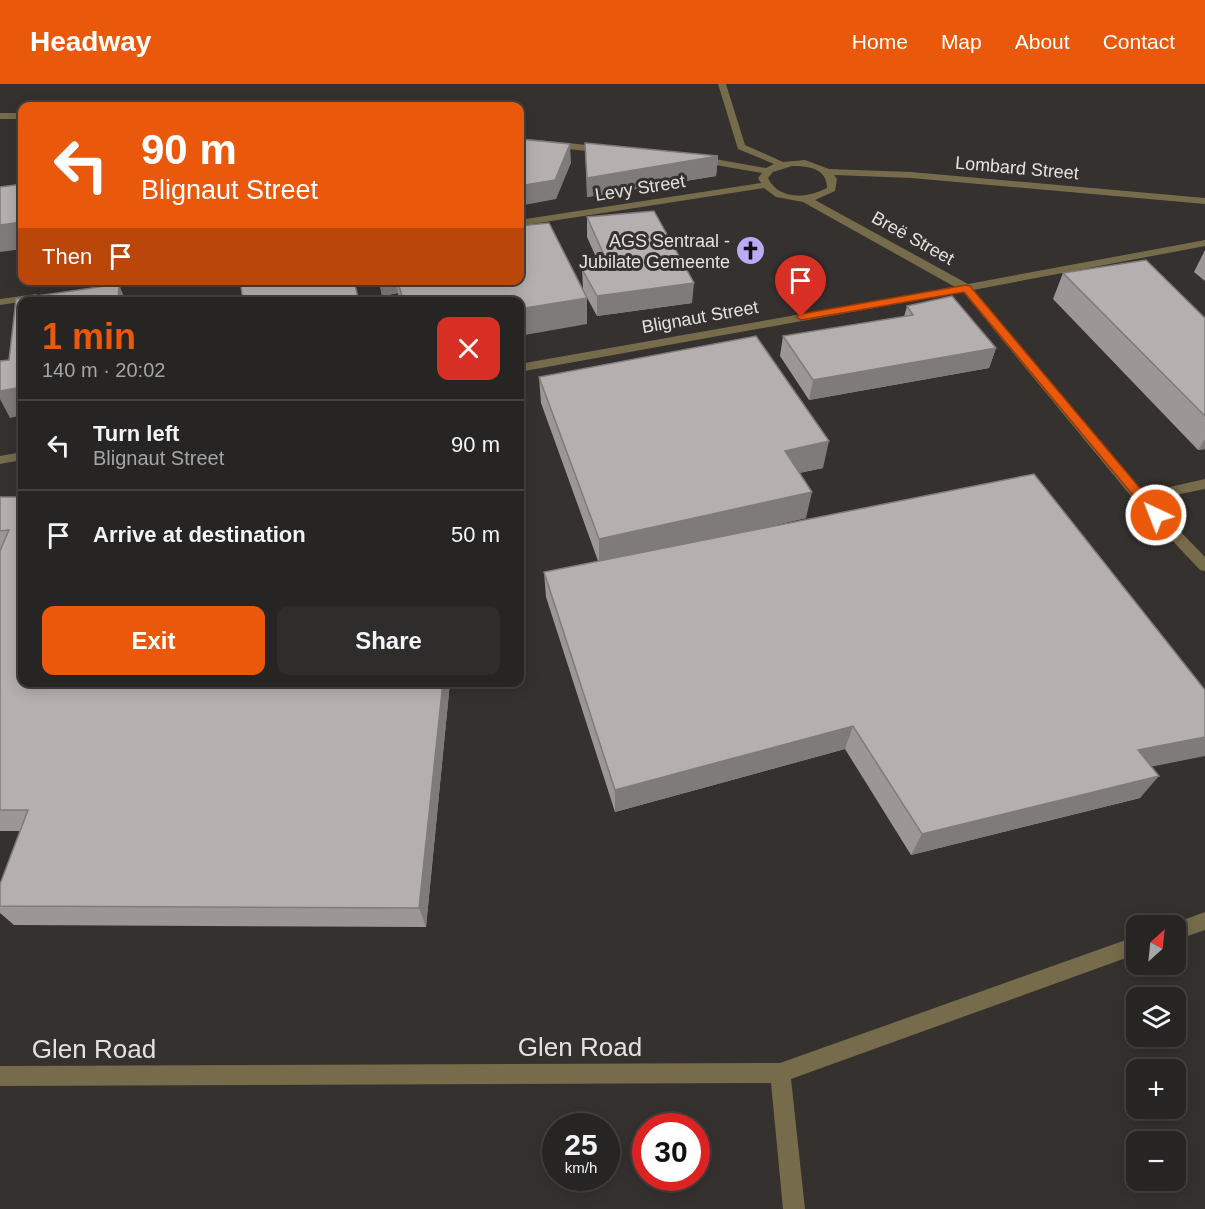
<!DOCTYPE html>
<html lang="en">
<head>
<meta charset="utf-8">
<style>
	:root { --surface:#272523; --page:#2f2d2b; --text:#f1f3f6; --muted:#a4a5a6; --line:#434241; --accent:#ea580c }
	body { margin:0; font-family:Arial,sans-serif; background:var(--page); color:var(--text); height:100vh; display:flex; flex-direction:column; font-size:22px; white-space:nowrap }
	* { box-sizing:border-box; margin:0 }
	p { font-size:20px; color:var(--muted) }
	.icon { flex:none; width:33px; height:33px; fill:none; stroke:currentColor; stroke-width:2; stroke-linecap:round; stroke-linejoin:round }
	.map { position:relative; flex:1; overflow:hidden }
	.sheet { position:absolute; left:18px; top:213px; width:506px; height:390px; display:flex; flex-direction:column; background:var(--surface); border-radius:12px; box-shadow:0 3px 15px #0003,0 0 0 2px var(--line) }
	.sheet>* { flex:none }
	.guide { position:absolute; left:18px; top:18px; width:506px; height:183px; border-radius:12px; box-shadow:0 3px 15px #0003,0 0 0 2px var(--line); background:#ea580c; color:#fff; overflow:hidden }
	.needle { width:39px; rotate:27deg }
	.tools { position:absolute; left:1126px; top:831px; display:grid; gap:12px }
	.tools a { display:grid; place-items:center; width:60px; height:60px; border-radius:12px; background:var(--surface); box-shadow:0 3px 15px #0003,0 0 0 2px var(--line); font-size:30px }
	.speed { position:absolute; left:542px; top:1029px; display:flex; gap:12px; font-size:30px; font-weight:700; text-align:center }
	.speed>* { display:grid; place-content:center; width:78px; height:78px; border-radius:50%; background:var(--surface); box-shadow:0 3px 15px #0003,0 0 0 2px var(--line); line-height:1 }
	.speed small { font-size:15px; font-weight:400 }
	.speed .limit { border:9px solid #d22; background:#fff; color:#111 }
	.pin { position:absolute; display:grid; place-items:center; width:51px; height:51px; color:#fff; margin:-62px -26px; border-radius:50% 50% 50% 0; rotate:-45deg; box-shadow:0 0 6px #0007 }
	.pin .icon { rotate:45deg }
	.me { position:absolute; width:66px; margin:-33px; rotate:317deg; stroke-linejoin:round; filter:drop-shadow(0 0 4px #0008) }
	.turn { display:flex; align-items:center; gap:21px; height:126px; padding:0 24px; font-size:27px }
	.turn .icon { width:78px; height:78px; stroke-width:2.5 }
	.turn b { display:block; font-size:42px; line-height:51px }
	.then { display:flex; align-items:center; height:57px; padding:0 24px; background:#0003; gap:12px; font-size:22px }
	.round { display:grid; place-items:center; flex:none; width:63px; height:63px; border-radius:12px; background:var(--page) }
	.overview { display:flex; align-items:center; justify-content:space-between; height:102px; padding:0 24px }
	h1 { font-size:36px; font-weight:700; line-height:45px; color:var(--accent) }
	.primary-button { display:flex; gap:12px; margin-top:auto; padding:12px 24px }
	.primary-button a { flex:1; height:69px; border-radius:12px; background:var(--accent); color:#fff; font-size:24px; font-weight:700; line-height:69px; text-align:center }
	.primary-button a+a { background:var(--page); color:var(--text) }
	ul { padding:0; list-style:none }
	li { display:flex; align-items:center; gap:18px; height:90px; padding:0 24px; border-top:2px solid var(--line) }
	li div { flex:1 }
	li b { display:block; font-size:22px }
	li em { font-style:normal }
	header { display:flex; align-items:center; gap:36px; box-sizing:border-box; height:84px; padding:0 30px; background:var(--accent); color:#fff }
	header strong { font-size:28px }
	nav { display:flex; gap:33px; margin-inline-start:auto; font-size:21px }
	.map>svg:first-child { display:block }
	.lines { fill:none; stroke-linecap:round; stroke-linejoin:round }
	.minor { fill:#766b4b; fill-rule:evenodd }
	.wall { fill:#9c9796 }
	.shaded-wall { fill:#7f7b7a }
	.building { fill:#b5b0af; stroke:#7f7b7a; stroke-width:1.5 }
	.route { fill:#ea580c; stroke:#983908; stroke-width:1.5 }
	.labels { text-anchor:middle; stroke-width:6; stroke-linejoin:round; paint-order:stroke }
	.far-street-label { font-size:18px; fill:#e4e2e1; stroke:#34312f }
	.far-poi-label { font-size:18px; fill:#e4e2e1; stroke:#34312f; text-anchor:end }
	.near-street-label { font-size:26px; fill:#e4e2e1; stroke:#34312f }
</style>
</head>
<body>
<header>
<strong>Headway</strong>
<nav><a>Home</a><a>Map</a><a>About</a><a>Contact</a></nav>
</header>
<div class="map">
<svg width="1205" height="1125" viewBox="0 0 1205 1125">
	<rect width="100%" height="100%" fill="#34312f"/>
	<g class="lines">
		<g class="minor">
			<path d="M718,0H726L745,61L783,78L805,76L829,85L911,88L1205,114V120L911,94L834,91L837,95L835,107L815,116L968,200L1205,156V162L973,206L1143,409L1205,395V405L1150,416L1205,473V487L1200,486L1135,417L963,208L519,288V280L955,203L803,118L776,113L764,104L519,142V136L761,99L758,94L762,89L698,78L693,75L698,72L766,84L774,80L738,65ZM792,82C808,82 827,84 827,104C808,114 779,117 768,94L773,88Z"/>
			<rect x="0" y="29" width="22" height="6"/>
			<polygon points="519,54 606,63 611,66 606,69 519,60"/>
			<polygon points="120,196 148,196 101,206 96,203 97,201"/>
			<polygon points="36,210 42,213 40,215 0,221 0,215"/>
			<polygon points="22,368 22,376 0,380 0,372"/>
			<polygon points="1205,828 1205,846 1176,856 1176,842 1170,841"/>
			<polygon points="1137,852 1137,870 791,995 805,1125 783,1125 771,999 0,1002 0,982 780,979"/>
		</g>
	</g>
	<g class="wall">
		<polygon points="585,59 718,72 716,92 587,113"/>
		<polygon points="587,133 692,219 597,232 585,210 587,240 519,218 400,218 398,209 382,212 379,196 519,196 583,205 582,185 600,182 587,153"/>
		<polygon points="1205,166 1205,197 1194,188"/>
		<polygon points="1063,189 1205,234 1205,365 1198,366 1053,215"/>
		<polygon points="240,196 359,218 243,218"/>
		<polygon points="907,222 996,264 989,284 809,316 780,272 783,252 904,233"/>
		<polygon points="539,293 823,384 799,389 806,434 750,447 1151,683 1140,714 911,771 845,665 615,728 546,513 544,488 598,477 541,319"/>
		<polygon points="0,413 22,413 22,598 450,598 426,843 14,841 0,829 0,800 20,747 0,747"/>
	</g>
	<g class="shaded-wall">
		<polygon points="570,60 571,79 556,115 519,122 519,102"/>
		<polygon points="718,72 716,92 587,113 587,94"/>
		<polygon points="22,138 22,165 0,168 0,141"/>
		<polygon points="379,196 395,196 398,209 382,212"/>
		<polygon points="694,199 692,219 597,232 597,212"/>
		<polygon points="119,200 126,218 118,218"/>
		<polygon points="587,214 587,240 519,252 519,225"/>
		<polygon points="996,264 989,284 809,316 813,296"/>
		<polygon points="22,303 22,331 10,334 0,315 0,307"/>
		<polygon points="1205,355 1205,365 1198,366"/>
		<polygon points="829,357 823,384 780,393 785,367"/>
		<polygon points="812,408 806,434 599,481 599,455"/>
		<polygon points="443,598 450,598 426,843 419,824"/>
		<polygon points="853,642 845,665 615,728 615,706"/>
		<polygon points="1205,653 1205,672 1120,689 1138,666"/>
		<polygon points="1159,692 1140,714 911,771 922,750"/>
	</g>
	<g class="building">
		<polygon points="519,55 570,60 555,96 519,102"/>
		<polygon points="585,59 718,72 587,94"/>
		<polygon points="22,100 22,138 0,141 0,103"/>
		<polygon points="654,127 694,199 597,212 582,185 608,180 587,133"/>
		<polygon points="549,139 587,214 519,225 519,218 404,218 397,196 519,196 519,142"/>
		<polygon points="1146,176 1205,234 1205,332 1063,189"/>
		<polygon points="240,196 354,196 359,218 260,218 260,215 243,217"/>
		<polygon points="119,200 118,218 22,218 22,303 0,307 0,277 9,276 16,215"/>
		<polygon points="952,212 996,264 813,296 783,252 913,231 907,222"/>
		<polygon points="756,252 829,357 785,367 812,408 599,455 539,293"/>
		<polygon points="1034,390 1205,606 1205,653 1138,666 1159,692 922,750 853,642 615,706 544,488"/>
		<polygon points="0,413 22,413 22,598 443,598 419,824 0,822 0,800 28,726 0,726 0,467 9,446 0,447"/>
	</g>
	<polygon class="route" points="966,201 970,202 1160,428 1160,434 1152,434 964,208 801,236 796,233 801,230"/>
	<defs>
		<symbol id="church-disc" viewBox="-11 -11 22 22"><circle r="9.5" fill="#bbaaf6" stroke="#34312f"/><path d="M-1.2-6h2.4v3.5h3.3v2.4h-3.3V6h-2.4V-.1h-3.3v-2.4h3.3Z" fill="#111"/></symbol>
	</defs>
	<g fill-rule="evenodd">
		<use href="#church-disc" x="734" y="150" width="33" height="33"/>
	</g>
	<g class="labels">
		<g class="far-street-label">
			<text transform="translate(1017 84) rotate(5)" y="6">Lombard Street</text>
			<text transform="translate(640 104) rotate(-9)" y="6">Levy Street</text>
			<text transform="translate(913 154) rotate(29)" y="6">Breë Street</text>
			<text transform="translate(700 233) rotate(-10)" y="6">Blignaut Street</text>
		</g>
		<g class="far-poi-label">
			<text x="730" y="163">AGS Sentraal -<tspan x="730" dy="21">Jubilate Gemeente</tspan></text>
		</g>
		<g class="near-street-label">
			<text x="580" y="972">Glen Road</text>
			<text x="94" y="974">Glen Road</text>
		</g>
	</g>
</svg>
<div class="tools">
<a><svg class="needle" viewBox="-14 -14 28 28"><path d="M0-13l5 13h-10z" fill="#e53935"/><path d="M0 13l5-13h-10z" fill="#a4a5a6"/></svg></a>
<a><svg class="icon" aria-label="layers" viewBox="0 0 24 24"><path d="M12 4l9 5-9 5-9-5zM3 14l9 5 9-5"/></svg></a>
<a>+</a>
<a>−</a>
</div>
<div class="speed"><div>25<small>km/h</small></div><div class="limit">30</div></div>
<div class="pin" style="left:801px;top:233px;background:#d93025"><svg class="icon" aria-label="arrive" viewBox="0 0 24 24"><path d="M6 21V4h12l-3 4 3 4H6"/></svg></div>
<svg class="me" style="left:1156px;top:431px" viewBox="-20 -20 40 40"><circle r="17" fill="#ea580c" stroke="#fff" stroke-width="3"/><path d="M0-11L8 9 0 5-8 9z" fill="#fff"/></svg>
<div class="guide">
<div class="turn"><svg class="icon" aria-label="left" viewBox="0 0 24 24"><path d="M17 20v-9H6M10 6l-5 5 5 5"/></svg><div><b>90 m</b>Blignaut Street</div></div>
<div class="then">Then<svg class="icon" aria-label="arrive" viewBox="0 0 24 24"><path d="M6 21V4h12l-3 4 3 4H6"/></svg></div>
</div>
<section class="sheet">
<div class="overview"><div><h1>1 min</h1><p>140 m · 20:02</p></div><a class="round" style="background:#d93025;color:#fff"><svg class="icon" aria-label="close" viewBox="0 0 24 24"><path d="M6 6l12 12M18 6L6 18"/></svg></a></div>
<ul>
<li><svg class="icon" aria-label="left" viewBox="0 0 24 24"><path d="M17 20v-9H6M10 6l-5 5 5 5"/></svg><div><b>Turn left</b><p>Blignaut Street</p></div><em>90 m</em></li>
<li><svg class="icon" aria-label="arrive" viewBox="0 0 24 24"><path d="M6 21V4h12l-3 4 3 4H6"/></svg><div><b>Arrive at destination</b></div><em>50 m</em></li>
</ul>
<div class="primary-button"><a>Exit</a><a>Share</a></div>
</section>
</div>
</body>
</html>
